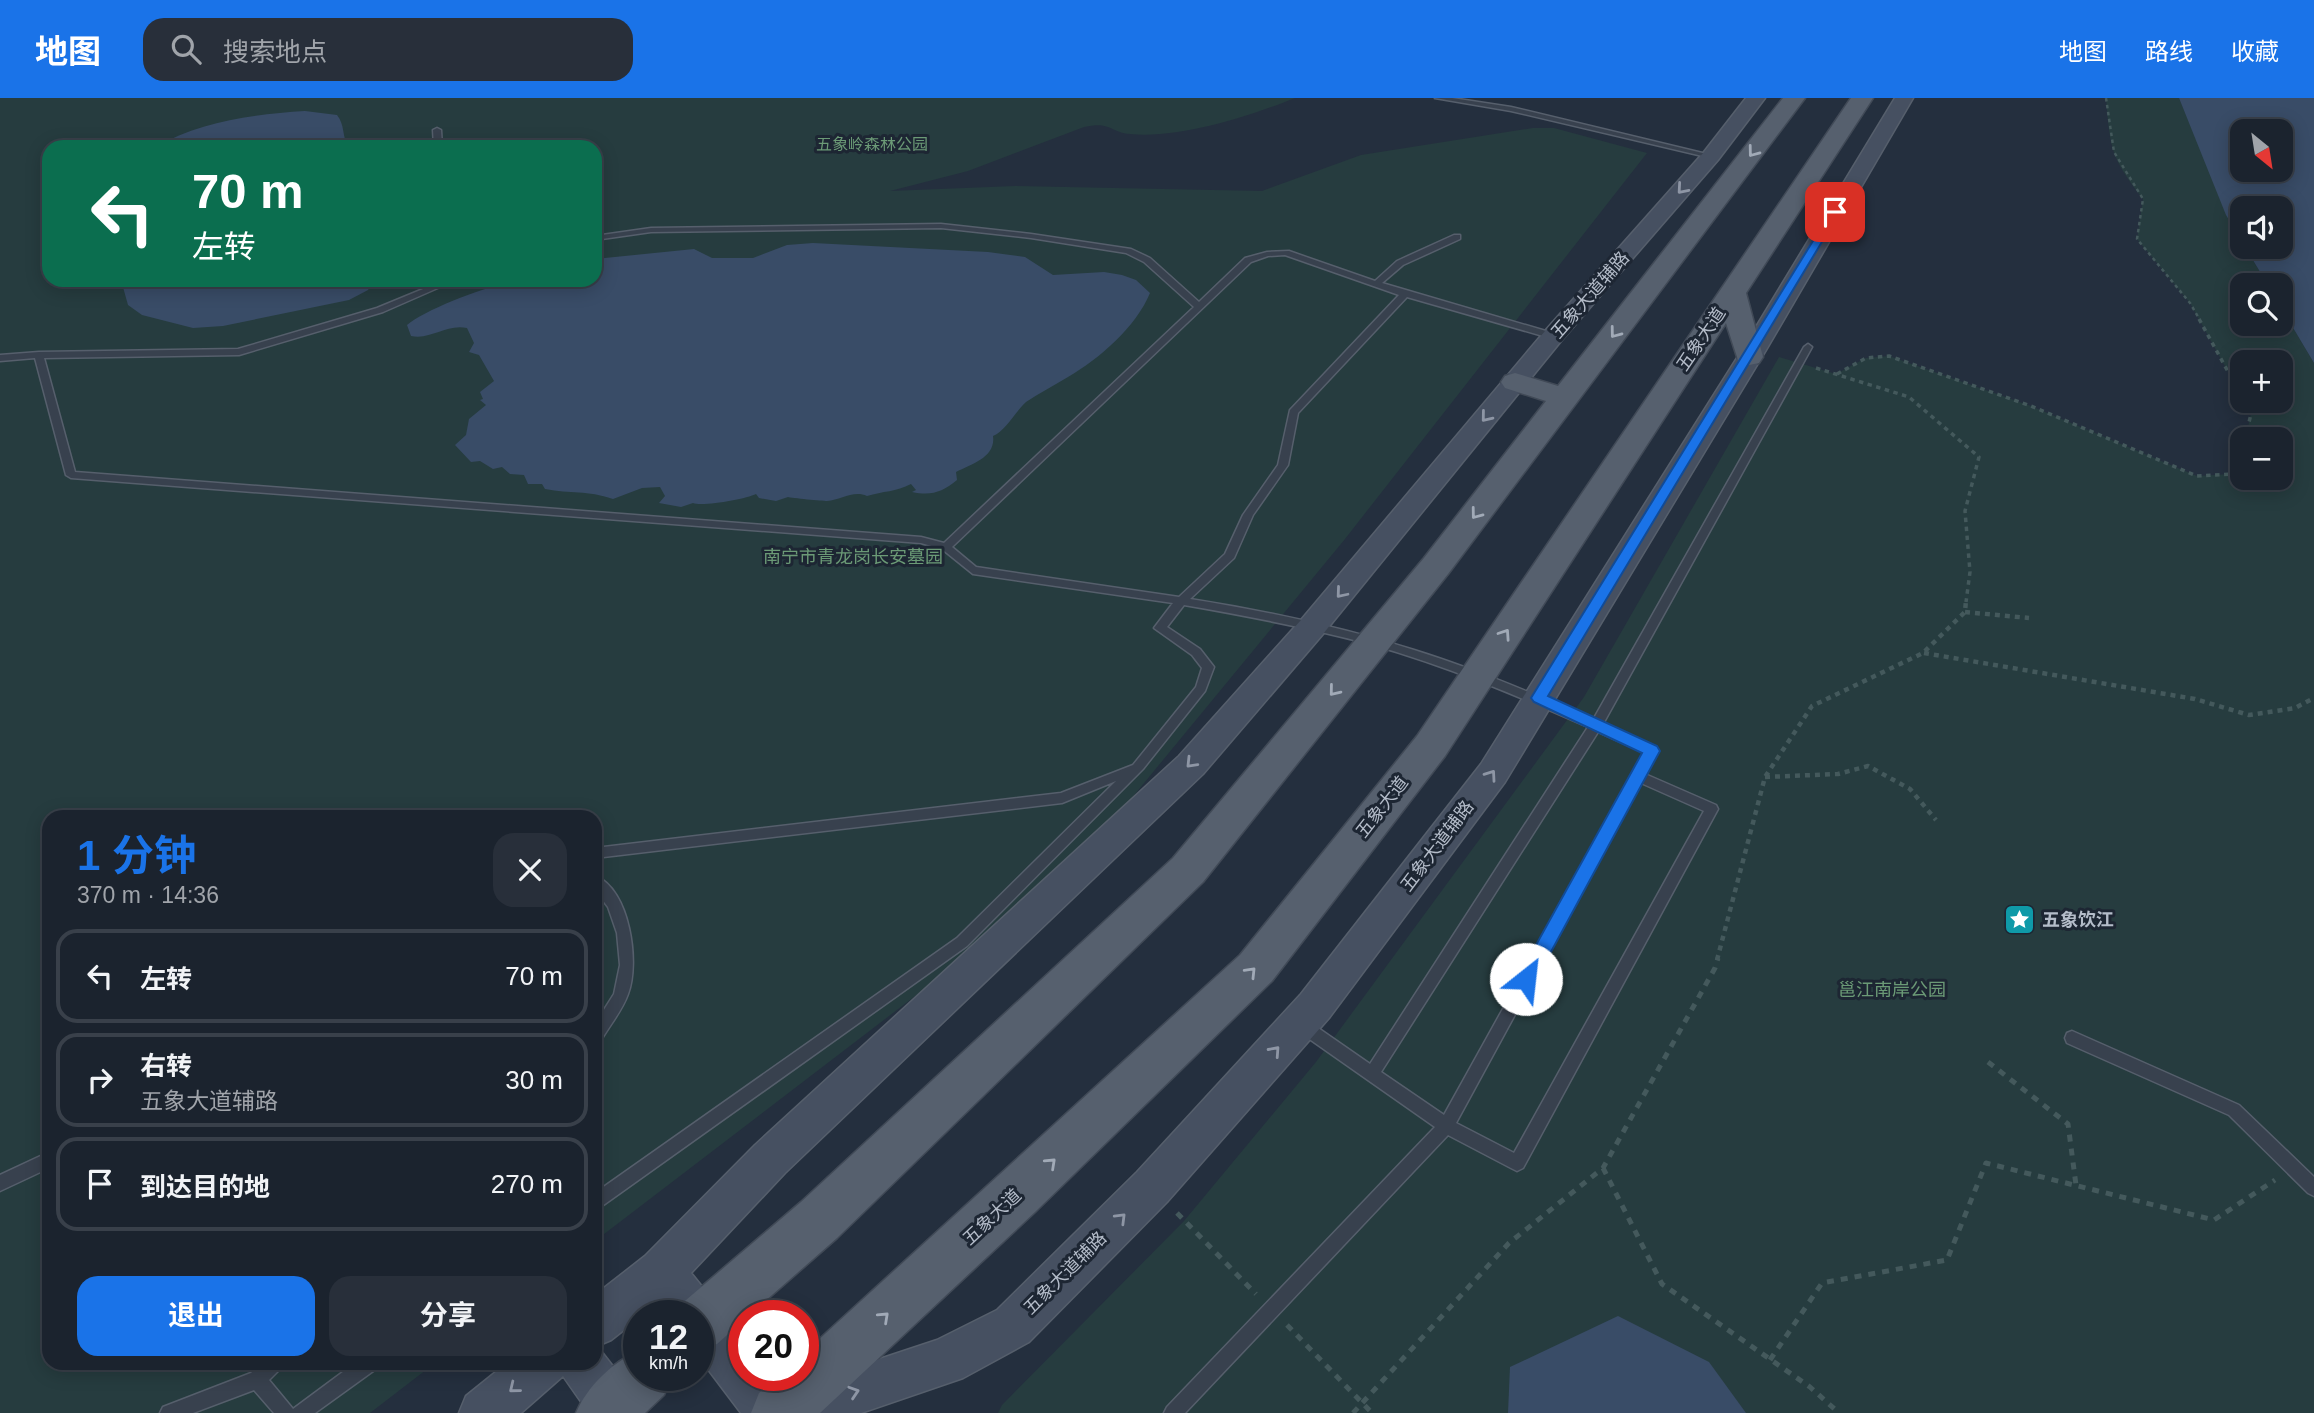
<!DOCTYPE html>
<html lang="zh">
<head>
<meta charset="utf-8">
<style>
	:root { --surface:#1b232e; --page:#282f3a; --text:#f1f3f6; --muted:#a0a4aa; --line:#39404a; --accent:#1a73e8 }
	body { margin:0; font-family:Helvetica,"Noto Sans SC",sans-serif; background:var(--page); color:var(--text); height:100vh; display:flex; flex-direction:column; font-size:26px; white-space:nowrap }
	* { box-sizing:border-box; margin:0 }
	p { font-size:23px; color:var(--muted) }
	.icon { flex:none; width:38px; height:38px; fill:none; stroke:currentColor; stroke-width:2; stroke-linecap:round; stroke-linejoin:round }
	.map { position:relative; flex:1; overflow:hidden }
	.side { position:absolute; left:42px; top:712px; width:560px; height:560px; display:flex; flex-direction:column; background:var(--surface); border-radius:21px; box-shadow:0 4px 18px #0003,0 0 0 2px var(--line) }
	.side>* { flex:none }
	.top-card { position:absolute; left:42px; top:42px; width:560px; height:147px; border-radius:21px; box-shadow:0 4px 18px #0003,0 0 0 2px var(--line); background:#0b6e4f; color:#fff; overflow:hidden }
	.needle { width:46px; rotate:150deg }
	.tools { position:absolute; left:2230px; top:21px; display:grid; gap:14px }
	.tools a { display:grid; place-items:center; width:63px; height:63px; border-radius:14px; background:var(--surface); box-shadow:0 4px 18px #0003,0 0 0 2px var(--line); font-size:35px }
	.speed { position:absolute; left:623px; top:1202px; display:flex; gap:14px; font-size:35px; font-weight:700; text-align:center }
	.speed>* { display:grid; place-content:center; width:91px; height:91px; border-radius:50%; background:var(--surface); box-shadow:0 4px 18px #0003,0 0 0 2px var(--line); line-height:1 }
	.speed small { font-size:18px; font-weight:400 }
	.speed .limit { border:10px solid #d22; background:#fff; color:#111 }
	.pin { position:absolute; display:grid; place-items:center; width:60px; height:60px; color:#fff; margin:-30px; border-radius:14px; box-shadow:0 4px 10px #0006 }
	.me { position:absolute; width:77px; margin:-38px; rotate:29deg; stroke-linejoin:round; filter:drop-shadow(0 0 5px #0008) }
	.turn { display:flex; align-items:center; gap:24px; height:147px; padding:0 35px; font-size:32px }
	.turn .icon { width:91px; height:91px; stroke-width:2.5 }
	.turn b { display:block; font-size:49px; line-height:60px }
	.round { display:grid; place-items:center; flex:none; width:74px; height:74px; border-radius:21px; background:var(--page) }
	.headline { display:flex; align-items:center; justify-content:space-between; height:119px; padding:0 35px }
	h1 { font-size:42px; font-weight:700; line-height:52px; color:var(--accent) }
	.primary-button { display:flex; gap:14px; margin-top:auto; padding:14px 35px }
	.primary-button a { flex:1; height:80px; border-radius:21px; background:var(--accent); color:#fff; font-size:28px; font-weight:700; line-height:80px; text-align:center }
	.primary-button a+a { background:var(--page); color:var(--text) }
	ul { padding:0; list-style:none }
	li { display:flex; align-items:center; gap:21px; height:94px; margin:0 14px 10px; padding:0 21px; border:4px solid var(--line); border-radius:21px }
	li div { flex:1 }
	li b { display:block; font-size:26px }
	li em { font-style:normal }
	header { display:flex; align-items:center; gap:42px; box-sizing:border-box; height:98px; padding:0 35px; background:var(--accent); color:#fff }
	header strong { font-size:33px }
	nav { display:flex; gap:38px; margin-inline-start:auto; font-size:24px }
	.search { width:490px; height:63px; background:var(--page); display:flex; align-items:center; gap:18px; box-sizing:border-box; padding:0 24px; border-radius:21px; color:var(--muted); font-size:26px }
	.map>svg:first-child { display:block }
	.green { fill:#263c3f; fill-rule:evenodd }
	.water { fill:#394c67; fill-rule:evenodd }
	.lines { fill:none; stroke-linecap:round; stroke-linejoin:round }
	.lane-casing { stroke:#565f6c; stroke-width:3 }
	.secondary-casing { stroke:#565f6c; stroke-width:3 }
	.primary-casing { stroke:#414a57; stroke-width:3 }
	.path-far3 { stroke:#44595c; stroke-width:2.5; stroke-dasharray:3.5 3.5; stroke-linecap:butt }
	.path-far2 { stroke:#44595c; stroke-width:3.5; stroke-dasharray:4.5 4.5; stroke-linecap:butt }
	.path-far1 { stroke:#44595c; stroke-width:4.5; stroke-dasharray:5 5; stroke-linecap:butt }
	.path { stroke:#44595c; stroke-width:5; stroke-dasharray:7 7; stroke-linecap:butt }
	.lane { fill:#38414e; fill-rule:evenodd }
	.secondary { fill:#465061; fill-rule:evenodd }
	.primary { fill:#56606e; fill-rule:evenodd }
	.oneway { stroke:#a1aab7 }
	.oneway2 { stroke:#8e96a5 }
	.route { fill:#1a73e8; stroke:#114b97; stroke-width:2 }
	.labels { text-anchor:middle; stroke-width:6; stroke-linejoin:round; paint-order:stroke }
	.far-park-label { font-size:16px; fill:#6b9a76; stroke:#1d2633 }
	.street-label { font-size:18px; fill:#b4bcc9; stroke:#1d2633 }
	.park-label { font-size:18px; fill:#6b9a76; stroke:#1d2633 }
	.poi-label { font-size:18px; font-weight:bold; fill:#b4bcc9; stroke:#1d2633; text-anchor:start }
</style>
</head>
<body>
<header>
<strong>地图</strong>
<div class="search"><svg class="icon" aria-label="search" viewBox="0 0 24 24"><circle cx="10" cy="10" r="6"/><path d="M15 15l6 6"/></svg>搜索地点</div>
<nav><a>地图</a><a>路线</a><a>收藏</a></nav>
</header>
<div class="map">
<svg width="2314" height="1315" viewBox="0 0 2314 1315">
	<rect width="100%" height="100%" fill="#242f3e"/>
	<g class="green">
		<path d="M0,0H1295C1251,18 1179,41 1130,36C1109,34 1111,23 1084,29L968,73L890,93L1015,88L1262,93L1361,57L1533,30H1554L1647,55L1345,441L1107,730L940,879L595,1143V719H49V1265H435L370,1315H0ZM49,49H595V182H49Z"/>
		<path d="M2106,0H2179L2242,149H2245L2268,187H2242V226H2280V208L2314,265V1315H998L1002,1307L1184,1123L1316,964L1584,599L1779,259L1836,276L1866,260L1889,258L2031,308L2197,378L2231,376L2242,352V380H2280V341H2245L2251,316L2244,303H2280V264H2242V299L2190,205L2137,141L2143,101C2111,60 2110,51 2106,0Z"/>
	</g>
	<g class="water">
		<path d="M2179,0H2314V265L2280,208V187H2268L2245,149H2280V110H2242V143L2226,117ZM2242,33H2280V72H2242Z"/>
		<path d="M305,13L337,17C345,27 342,38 348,49H156C199,23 256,16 305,13Z"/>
		<path d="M813,145L988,154L1025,159L1053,177L1104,174L1122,177L1136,182L1150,195C1136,229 1099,261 1068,279C1055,287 1039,295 1026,304C1015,314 1006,333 993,338C996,359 972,366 956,374L957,382C942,394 932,398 912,394L916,392L911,386C896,394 883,393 867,398C853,392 841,402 827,403C823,403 791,400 788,399L776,403L759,400L756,396C746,401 702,409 693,405L681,409L659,405L665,398L660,389L642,390L613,401C587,392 571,396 545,391L542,386H528L524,377L510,376L502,369L493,371L480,363L471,364L455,347L466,337L469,321L486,307L480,302L483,301L480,294L494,283L479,257L469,254L474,245L467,230C445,226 432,242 411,238L407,227C427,210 497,184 524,182C547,181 571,182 595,182V161L694,151L712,160H753L787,147Z"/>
		<polygon points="121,182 373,182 368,192 349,202 223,228 193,230 142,217 128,207"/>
		<polygon points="1618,1218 1709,1264 1746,1315 1508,1315 1510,1269"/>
	</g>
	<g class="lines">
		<defs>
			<g id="lane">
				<polygon points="1435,0 1452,0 1511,9 1715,58 1711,60 1511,13"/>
				<polygon points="437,30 441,32 442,49 434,49 433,32"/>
				<path d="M941,126L1031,136L1131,151L1150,160L1199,204L1245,160L1267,154L1289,153L1375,183L1397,163L1454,137H1460V141L1403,167L1382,185L1556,236V240H1550L1407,199L1298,315L1288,367L1253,417L1234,460L1190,501C1266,513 1341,529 1414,552C1475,571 1535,596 1593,622L1804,249L1808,246L1812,249L1603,626L1656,650L1658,653L1645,676L1716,707L1718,711L1523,1070L1517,1073L1511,1070L1448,1037L1185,1315H1164L1167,1309L1435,1029L1298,933L1296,928L1298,923L1303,922L1308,923L1370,966L1588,629C1518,598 1447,568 1373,547C1311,530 1247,518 1184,507L1167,529L1200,551L1214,569L1205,593L1143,671L967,848L595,1113V1095L957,840L1116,683L1062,705L595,760V750L1061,695L1133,667L1196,589L1202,570L1192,557L1154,530L1173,505L973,476L942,451L921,445L71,380L66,377L35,260L0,263V257L39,254L238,251L377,210L445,182H456L383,214L239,257L44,260L75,374L921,439L944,445L1194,209L1144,164L1126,155L1031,140L941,130L651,134L595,142V138L651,130ZM1285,157L1399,197L1290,312L1278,367L1243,417L1225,456L1179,499L976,469L952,449L1251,164L1268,158ZM1598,634L1645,655L1444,1017L1381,974ZM1641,685L1704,713L1514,1055L1456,1025Z"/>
				<path d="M595,778C630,791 640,865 628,896C622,913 609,928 600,944L595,946V926L614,896L620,867L617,835L608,809L595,792Z"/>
				<polygon points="2072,933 2239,1007 2314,1079 2314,1098 2308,1095 2229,1017 2067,945 2065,940 2067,935"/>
				<polygon points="49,1054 49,1070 0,1093 0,1077"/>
				<polygon points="261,1265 283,1265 280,1271 269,1282 293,1311 355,1265 379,1265 376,1271 315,1315 274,1315 254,1292 193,1315 160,1315 163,1309 251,1275"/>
			</g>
			<polygon id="secondary" points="1746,0 1765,0 1718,62 1561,243 1323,536 1203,676 785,1075 691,1175 744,1241 744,1278 771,1278 783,1293 937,1242 997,1212 1137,1074 1301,896 1481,666 1742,252 1895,0 1913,0 1766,252 1505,684 1329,920 1167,1104 1029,1244 963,1280 861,1315 741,1315 698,1258 698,1218 668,1218 658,1205 611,1242 597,1248 636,1298 643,1315 589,1315 563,1278 521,1315 459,1315 466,1298 507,1265 595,1265 595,1197 645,1158 755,1047 1179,658 1301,522 1545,233 1704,54"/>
			<g id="primary">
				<polygon points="1783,0 1805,0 1448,476 1203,784 837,1140 748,1218 744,1218 744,1222 717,1246 698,1254 698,1218 675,1218 679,1208 801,1104 1173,760 1424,460 1546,303 1505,290 1501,284 1505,278 1515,275 1558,288"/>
				<polygon points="1851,0 1873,0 1746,195 1763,259 1759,265 1749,267 1739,265 1726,225 1445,658 1272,883 1035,1114 820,1315 751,1315 759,1295 779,1278 803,1278 803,1256 1240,857 1417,638"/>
				<path d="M639,1253V1278H672L664,1297L645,1315H576C587,1289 612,1264 639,1253Z"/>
			</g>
		</defs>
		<use href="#lane" class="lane-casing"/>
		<use href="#secondary" class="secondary-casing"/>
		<use href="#primary" class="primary-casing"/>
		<polyline class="path-far3" points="2106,0 2114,54 2143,101 2137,141 2190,205 2200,222"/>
		<g class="path-far2">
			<polyline points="2199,221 2242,299"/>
			<polyline points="1816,270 1909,299 1979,359 1965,413 1970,474 1966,504"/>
			<polyline points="1837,276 1866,260 1889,258 2031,308 2197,378 2231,376 2242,352"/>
			<polyline points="2244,303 2251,316 2245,341"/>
		</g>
		<g class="path-far1">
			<polyline points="1965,514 2029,520"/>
			<polyline points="1924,555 2195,601 2249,617 2295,610 2314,600"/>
			<polyline points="1765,679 1838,676 1868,668 1910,691 1936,722"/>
			<polyline points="1717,862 1765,679 1812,608 1923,555 1965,514 1966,502"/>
		</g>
		<g class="path">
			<polyline points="1988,964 2068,1026 2076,1087"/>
			<polyline points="1603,1070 1662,1186 1810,1289 1839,1315"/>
			<polyline points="1177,1115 1256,1196"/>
			<polyline points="1287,1227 1372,1315"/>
			<polyline points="1770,1262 1822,1185 1947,1162 1986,1065 2214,1122 2275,1082"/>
			<polyline points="1353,1315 1509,1145 1603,1070 1715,870 1718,860"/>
		</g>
		<use href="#lane" class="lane"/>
		<use href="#secondary" class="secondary"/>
		<use href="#primary" class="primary"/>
	</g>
	<defs><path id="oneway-chevron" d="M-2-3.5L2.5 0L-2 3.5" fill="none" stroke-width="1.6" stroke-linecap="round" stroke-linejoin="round" transform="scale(1.75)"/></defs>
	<g class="oneway">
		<use href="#oneway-chevron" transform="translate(1753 54) rotate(127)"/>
		<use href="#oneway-chevron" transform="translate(1615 235) rotate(127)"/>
		<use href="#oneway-chevron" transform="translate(1476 416) rotate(127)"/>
		<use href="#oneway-chevron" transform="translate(1505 536) rotate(-56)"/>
		<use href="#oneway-chevron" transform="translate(1334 593) rotate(129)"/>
		<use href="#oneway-chevron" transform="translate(1251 874) rotate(-46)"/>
		<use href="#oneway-chevron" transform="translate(1051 1065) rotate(-43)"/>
		<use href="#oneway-chevron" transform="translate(884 1219) rotate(-43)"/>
	</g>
	<g class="oneway2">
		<use href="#oneway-chevron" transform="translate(1682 91) rotate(131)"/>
		<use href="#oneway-chevron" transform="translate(1486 319) rotate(129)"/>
		<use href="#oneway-chevron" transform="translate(1341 495) rotate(130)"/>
		<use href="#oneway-chevron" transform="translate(1191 665) rotate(134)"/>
		<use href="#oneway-chevron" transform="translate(1491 677) rotate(-55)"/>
		<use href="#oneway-chevron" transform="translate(1275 953) rotate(-48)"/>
		<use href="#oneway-chevron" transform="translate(1121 1120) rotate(-45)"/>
		<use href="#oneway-chevron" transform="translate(514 1290) rotate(141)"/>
		<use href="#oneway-chevron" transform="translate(854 1294) rotate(-18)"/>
	</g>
	<polygon class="route" points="1832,112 1840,114 1548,598 1657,648 1660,653 1533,887 1520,887 1517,881 1520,876 1642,655 1534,604 1531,600"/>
	<defs>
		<symbol id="sight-square" viewBox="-11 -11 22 22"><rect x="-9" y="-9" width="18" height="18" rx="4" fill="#0f9aa8" stroke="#1d2633"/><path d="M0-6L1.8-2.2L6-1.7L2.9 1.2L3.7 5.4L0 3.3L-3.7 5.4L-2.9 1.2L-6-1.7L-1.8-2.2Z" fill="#fff"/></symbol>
	</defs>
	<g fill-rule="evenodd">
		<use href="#sight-square" x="2002" y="804" width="35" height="35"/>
	</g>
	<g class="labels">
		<g class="far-park-label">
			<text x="872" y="52">五象岭森林公园</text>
		</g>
		<g class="street-label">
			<text transform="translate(1590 197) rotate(-49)" y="6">五象大道辅路</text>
			<text transform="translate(1701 241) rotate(-56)" y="6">五象大道</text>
			<text transform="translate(1382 709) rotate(-52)" y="6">五象大道</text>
			<text transform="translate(1437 748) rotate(-53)" y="6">五象大道辅路</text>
			<text transform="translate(992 1119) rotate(-43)" y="6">五象大道</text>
			<text transform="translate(1065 1175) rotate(-45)" y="6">五象大道辅路</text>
		</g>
		<g class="park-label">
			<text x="853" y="465">南宁市青龙岗长安墓园</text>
			<text x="1892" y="898">邕江南岸公园</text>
		</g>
		<g class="poi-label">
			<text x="2042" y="828">五象饮江</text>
		</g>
	</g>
</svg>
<div class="tools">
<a><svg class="needle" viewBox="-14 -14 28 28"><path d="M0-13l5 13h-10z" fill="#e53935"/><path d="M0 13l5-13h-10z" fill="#a0a4aa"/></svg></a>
<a><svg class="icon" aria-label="sound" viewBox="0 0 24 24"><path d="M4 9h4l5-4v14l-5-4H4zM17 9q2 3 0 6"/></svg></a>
<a><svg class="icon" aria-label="search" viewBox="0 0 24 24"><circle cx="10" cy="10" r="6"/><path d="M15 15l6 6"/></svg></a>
<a>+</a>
<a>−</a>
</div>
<div class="speed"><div>12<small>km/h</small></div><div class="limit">20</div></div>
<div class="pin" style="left:1835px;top:114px;background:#d93025"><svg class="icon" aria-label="arrive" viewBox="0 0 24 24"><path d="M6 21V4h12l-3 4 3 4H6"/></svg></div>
<svg class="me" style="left:1526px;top:881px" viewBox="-20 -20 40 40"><circle r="19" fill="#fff"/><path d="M0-13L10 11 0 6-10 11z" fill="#1a73e8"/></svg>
<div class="top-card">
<div class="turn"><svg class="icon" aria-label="left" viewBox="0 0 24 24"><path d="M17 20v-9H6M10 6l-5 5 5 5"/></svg><div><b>70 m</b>左转</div></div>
</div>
<section class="side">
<div class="headline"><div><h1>1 分钟</h1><p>370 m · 14:36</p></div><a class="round"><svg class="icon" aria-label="close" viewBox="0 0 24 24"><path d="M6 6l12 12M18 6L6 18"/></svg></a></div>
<ul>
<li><svg class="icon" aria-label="left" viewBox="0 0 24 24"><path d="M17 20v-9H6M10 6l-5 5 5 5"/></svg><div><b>左转</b></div><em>70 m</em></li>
<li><svg class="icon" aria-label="right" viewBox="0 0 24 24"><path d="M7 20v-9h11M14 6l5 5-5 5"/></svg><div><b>右转</b><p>五象大道辅路</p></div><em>30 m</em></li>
<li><svg class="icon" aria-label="arrive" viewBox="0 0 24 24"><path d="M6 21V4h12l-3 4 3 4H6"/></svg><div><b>到达目的地</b></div><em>270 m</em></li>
</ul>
<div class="primary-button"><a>退出</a><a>分享</a></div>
</section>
</div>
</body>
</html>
